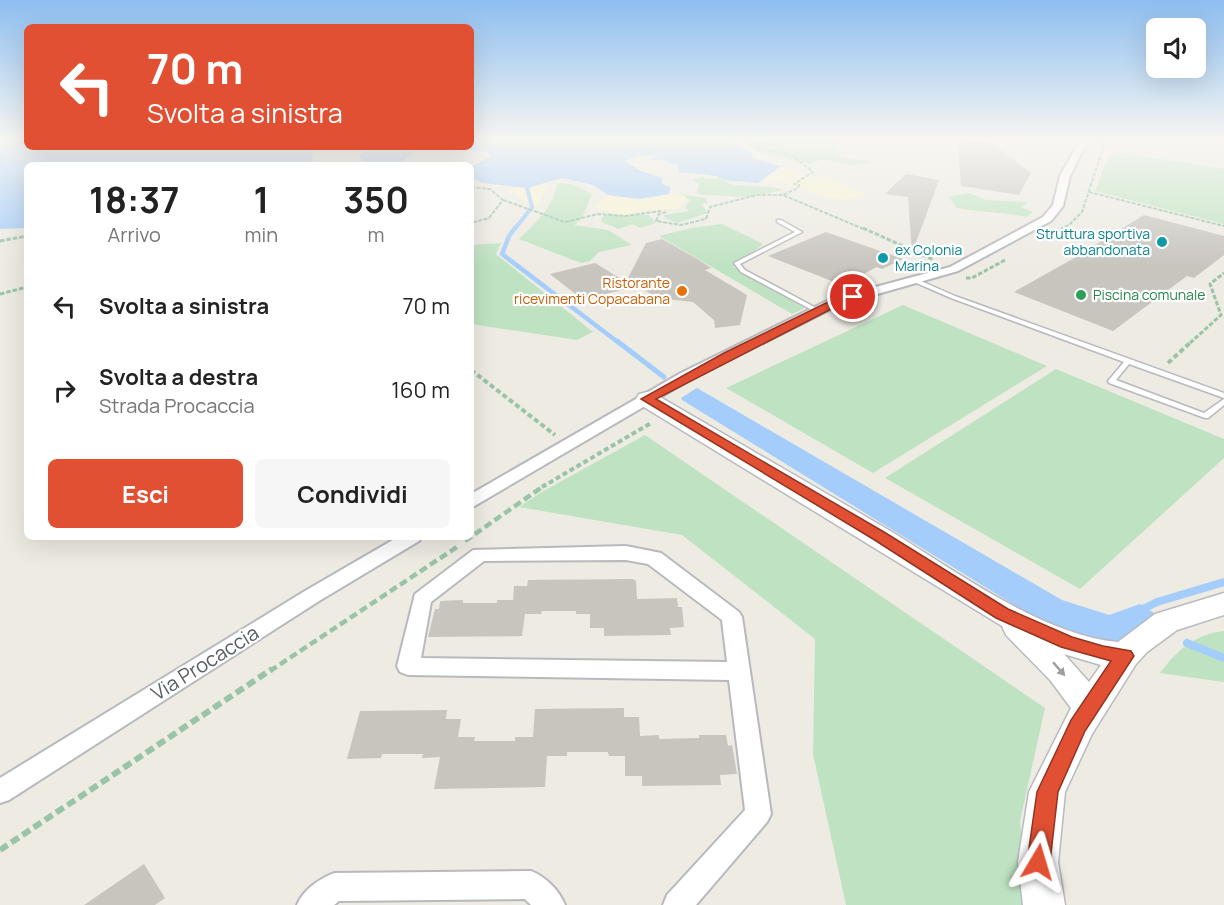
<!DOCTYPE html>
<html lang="it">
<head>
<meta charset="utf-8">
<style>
	:root { --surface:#fff; --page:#f6f6f6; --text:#222; --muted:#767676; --accent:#e15033 }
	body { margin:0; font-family:Manrope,sans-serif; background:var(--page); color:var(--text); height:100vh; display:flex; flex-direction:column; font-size:22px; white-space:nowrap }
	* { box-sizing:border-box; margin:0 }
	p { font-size:20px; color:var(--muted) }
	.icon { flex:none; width:33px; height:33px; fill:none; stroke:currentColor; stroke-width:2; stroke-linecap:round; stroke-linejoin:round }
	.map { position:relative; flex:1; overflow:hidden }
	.details { position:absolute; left:24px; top:162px; width:450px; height:378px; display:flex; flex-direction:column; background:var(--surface); border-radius:9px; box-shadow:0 6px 24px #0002 }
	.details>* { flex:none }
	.guide { position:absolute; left:24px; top:24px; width:450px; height:126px; border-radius:9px; box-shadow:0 6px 24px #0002; background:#e15033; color:#fff; overflow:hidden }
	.fabs { position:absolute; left:1146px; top:18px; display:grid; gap:12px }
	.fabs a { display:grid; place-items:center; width:60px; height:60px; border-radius:9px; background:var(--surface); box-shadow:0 6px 24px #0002; font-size:30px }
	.pin { position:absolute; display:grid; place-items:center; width:51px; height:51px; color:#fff; margin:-26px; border:3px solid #fff; border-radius:50%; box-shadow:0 2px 6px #0007 }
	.me { position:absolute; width:66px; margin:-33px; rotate:7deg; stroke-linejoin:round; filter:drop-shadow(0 0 4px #0008) }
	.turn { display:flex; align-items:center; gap:21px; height:126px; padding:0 24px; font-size:27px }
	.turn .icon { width:78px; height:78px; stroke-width:2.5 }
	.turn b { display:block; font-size:42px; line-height:51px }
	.eta { display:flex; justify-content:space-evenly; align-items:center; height:102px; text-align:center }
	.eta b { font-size:36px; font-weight:700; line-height:42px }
	.cta { display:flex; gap:12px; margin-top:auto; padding:12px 24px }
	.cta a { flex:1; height:69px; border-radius:9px; background:var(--accent); color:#fff; font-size:24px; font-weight:700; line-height:69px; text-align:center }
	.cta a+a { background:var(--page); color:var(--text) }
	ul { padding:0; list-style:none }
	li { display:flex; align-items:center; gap:18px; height:84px; padding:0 24px }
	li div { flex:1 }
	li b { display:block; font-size:22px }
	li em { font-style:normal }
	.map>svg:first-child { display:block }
	.green { fill:#bfe3c2 }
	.sand { fill:#f8f3d1 }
	.water { fill:#a4cdfb }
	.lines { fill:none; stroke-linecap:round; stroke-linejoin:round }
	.stream-far3 { stroke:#a4cdfb; stroke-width:4 }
	.stream-far2 { stroke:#a4cdfb; stroke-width:4.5 }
	.stream-far1 { stroke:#a4cdfb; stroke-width:5 }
	.stream { stroke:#a4cdfb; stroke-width:8 }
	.building { fill:#c8c5bf }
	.lane-casing { stroke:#b7b9be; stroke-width:3 }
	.street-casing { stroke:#b7b9be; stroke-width:4 }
	.secondary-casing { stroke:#b8bac0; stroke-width:3 }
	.path-far4 { stroke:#99c4a9; stroke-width:2; stroke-dasharray:4 1.5; stroke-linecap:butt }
	.path-far3 { stroke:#99c4a9; stroke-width:3; stroke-dasharray:4.5 2; stroke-linecap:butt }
	.path-far2 { stroke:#99c4a9; stroke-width:4; stroke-dasharray:5 3; stroke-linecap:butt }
	.path-far1 { stroke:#99c4a9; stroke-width:4.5; stroke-dasharray:8 4; stroke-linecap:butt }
	.path { stroke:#99c4a9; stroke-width:6; stroke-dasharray:9 4.5; stroke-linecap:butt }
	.lane { fill:#fff; fill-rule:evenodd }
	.street { fill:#fff; fill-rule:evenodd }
	.secondary { fill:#fff; fill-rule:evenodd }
	.oneway { fill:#9c9ea1 }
	.route { fill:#e15033; stroke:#923421; stroke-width:1.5 }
	.culture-dot { fill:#0f9aa8; stroke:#fff; stroke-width:2 }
	.food-dot { fill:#e8710a; stroke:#fff; stroke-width:2 }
	.leisure-dot { fill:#2e9e5b; stroke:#fff; stroke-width:2 }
	.labels { text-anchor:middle; stroke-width:4.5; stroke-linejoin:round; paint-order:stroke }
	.far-culture-label { font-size:14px; fill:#0d838f; stroke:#fff; text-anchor:end }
	.far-food-label { font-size:14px; fill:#c56008; stroke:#fff; text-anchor:end }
	.far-leisure-label { font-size:14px; fill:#27864d; stroke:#fff; text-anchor:start }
	.near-street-label { font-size:20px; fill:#5a5d62; stroke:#fff }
</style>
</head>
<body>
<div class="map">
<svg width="1224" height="905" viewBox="0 0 1224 905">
	<rect width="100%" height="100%" fill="#edebe2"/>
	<g class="green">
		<polygon points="844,140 836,148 842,153 838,157 869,161 867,164 848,165 824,159 810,164 757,152 748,141"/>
		<polygon points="1118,152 1224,169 1224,224 1095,191 1109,156"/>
		<polygon points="703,177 707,179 718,178 733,185 772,187 784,190 747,197 704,195 697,193 699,184 691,180"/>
		<path d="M562,183L575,185L592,194L582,218L574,225L608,230L632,245L599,252L590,261L581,263L519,239C535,223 554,207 557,184Z"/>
		<path d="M969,193L986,200L1029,202L1021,207L1033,212L1026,217C1003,212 980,212 957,208L948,197Z"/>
		<polygon points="678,194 705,198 708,203 701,204 708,213 677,223 665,218 664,215 690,211 686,209 686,205 691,200"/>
		<polygon points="607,215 649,215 656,223 640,228 633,224 618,229 602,222 601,218"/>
		<path d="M722,224L763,244C754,253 740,256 734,267L805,308L792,314L659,236L691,228Z"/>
		<polygon points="501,243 496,254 593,332 577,340 471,324 471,245"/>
		<polygon points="903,305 1047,366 873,473 726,388"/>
		<polygon points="1056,369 1224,439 1224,458 1080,589 885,478"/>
		<polygon points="645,435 1045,708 1020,821 1028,905 846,905 813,754 815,639 682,535 519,507 540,493"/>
		<path d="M1224,631V682L1160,673C1177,650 1195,634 1224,631Z"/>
	</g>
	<g class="sand">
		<path d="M781,166L815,178L827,176L866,194C840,210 809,188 782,183C774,182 766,183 758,183Z"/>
		<polygon points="545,183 548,184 538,206 532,207 509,188 527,188"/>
		<polygon points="669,194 685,196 685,201 679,205 680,209 645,210 626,216 594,207 608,195 639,199"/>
	</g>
	<g class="water">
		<polygon points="0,140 27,140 27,147 322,147 312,149 313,157 310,164 312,165 27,165 27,228 0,229"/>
		<path d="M471,140H742L732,143L752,152V158L781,166L758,183L723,180L717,176L679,172L678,165L661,160H648L657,157C648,153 634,157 625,161L641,171L663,178L661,183L670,187L669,194L639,199L608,195L593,185L562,178L527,188L483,183L472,178L471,167L490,157L488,152L463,151L439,147H471Z"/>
		<polygon points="367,147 426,147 417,148 399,165 374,165 362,161 359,156 367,150"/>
		<polygon points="697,388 1062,600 1109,615 1140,604 1160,617 1121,642 1105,644 1050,627 682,400 681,398"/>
	</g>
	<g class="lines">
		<polyline class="stream-far3" points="514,230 532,207 527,188"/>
		<polyline class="stream-far2" points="515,228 509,236 502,254 619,343"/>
		<polyline class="stream-far1" points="617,341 664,377"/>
		<g class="stream">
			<polyline points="1139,611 1157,602 1224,582"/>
			<polyline points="1187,643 1224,658"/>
		</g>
	</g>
	<g class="building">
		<polygon points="958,140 990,142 1031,173 1019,195 961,186"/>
		<polygon points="906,174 939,180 912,253 908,197 885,194"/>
		<polygon points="1144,215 1224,236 1224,255 1194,278 1187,276 1113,331 1014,292 1092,248 1090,248"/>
		<polygon points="826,232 903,259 882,269 877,267 842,285 768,256"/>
		<polygon points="662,239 699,260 711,268 705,270 747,295 740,325 715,328 714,320 693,302 658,298 637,286 583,300 550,274 595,263 626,282 646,243"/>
		<polygon points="633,579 636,581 637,599 677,598 678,607 682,607 684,627 670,628 671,635 604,636 604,628 590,628 590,614 576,614 576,611 542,611 541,614 525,614 522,636 428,637 435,609 439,609 440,601 463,600 463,603 497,603 497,600 513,600 514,586 527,586 528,580"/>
		<polygon points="624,708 624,717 639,717 640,736 659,735 659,739 699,738 699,735 726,735 728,746 732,745 737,774 720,775 721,785 642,786 642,776 625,776 625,756 609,756 608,752 567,752 567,756 547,756 545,787 434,789 440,757 422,758 423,754 382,754 381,758 347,759 360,711 447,710 446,719 461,719 458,737 475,737 474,741 515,741 515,737 533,737 535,709"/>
		<polygon points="144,864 165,898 155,905 84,905"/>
	</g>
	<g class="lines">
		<defs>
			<g id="lane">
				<polygon points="777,220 781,220 802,232 740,264 745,270 820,310 820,312 816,312 741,272 734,263 795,232 777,222"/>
				<polygon points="914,278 955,296 1224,393 1224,398 1129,364 1116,380 1204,413 1224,399 1224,405 1208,418 1205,418 1109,383 1108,381 1124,362 951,298 912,281 912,279"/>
			</g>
			<g id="street">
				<polygon points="1080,140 1088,140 1070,176 1063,206 1051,221 958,271 839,305 691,379 471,508 471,494 681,373 831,299 950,267 1043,217 1053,205 1060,176"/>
				<polygon points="398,537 421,537 419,541 319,601 9,800 0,803 0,778 305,591"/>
				<path d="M626,546L661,553L739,612L742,617L771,814L767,822L696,905H663L667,895L745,810L729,680L408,675L400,672L397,666L415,594L473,550ZM626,560L648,564L722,620L727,662L421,658L431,602L484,561Z"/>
				<path d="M531,871C546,877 559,890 565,905H531L525,899L339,901L334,905H297C303,890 319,879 334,873Z"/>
			</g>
			<path id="secondary" d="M647,392L655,394C732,439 810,484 887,529C953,569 1041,635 1118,642L1155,614L1224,593V615L1177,630L1147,652L1136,664L1092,734L1065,792L1058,862L1065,905H1023L1018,862L1029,792L1071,708L1050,680L1006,635L1002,626L639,404L636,399L639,394ZM1064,654L1067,655L1101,665L1089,682Z"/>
		</defs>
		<use href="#lane" class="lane-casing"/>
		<use href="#street" class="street-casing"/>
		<use href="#secondary" class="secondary-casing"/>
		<g class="path-far4">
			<polyline points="748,140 746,141 753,147 793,156 813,172 794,184 799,185 798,188 783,195"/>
			<polyline points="471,187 490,189 503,200 489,218 471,223"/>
			<polyline points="1089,192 1224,226"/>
			<polyline points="503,200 565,222 598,214 625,216 661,211"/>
			<polyline points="666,212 659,214 656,221 681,225 706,219 710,207 757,195 783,195 866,230"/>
			<polyline points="1060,230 1070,224 1082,212 1104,145 1095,140"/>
		</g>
		<g class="path-far3">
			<polyline points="863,228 934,260"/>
			<polyline points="1056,232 1063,228"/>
			<polyline points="0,241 27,236"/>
			<polyline points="966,278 972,278 1005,260"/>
			<polyline points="0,294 27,287"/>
			<polyline points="1190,343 1221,315 1210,284 1224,273"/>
		</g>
		<g class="path-far2">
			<polyline points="1168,363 1192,341"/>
			<polyline points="471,370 555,435"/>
			<polyline points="542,487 651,423"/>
		</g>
		<g class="path-far1">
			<polyline points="465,541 545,485"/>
			<polyline points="270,671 457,547"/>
		</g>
		<polyline class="path" points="0,850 272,669"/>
		<use href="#lane" class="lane"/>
		<use href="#street" class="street"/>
		<use href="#secondary" class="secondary"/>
	</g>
	<defs><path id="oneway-solid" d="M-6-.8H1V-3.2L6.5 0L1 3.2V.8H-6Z" transform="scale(1.5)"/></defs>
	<use class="oneway" href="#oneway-solid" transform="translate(1059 669) rotate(49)"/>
	<linearGradient id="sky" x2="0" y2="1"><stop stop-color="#8dbef0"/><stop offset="0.52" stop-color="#f7f6f2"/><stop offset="1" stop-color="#f7f6f2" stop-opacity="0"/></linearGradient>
	<rect width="1224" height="267" fill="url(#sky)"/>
	<polygon class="route" points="853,293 858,297 857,299 839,305 656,399 884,532 1008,609 1072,637 1103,646 1131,651 1134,656 1085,731 1058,792 1050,862 1046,870 1038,873 1030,870 1027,862 1037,792 1071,720 1111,661 1061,647 996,618 873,539 641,399 724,353 832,300"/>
	<g class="culture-dot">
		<circle cx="1162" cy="242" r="6"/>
		<circle cx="883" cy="258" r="6"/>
	</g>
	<circle class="food-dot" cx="682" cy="291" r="6"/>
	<circle class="leisure-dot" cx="1081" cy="295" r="6"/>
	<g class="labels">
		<g class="far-culture-label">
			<text x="1150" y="239">Struttura sportiva<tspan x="1150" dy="16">abbandonata</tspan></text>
			<text x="895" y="255" text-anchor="start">ex Colonia<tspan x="895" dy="16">Marina</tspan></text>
		</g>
		<g class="far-food-label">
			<text x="670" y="288">Ristorante<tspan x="670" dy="16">ricevimenti Copacabana</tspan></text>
		</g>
		<g class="far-leisure-label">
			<text x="1093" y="300">Piscina comunale</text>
		</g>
		<g class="near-street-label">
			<text transform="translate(205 663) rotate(-32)" y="7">Via Procaccia</text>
		</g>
	</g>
</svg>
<div class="fabs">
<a><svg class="icon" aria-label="sound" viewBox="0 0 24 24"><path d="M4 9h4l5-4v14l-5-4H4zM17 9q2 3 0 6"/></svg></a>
</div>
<div class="pin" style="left:853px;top:297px;background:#d93025"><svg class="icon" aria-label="arrive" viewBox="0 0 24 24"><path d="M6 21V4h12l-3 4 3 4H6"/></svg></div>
<svg class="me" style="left:1038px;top:862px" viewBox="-20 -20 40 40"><path d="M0-17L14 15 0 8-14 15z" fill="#e15033" stroke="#fff" stroke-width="4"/></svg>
<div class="guide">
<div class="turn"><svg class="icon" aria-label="left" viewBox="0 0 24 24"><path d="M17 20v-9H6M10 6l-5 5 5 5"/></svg><div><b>70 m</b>Svolta a sinistra</div></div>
</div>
<section class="details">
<div class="eta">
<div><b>18:37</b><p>Arrivo</p></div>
<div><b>1</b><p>min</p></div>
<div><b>350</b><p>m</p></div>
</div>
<ul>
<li><svg class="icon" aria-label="left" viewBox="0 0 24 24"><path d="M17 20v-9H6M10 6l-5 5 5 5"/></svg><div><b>Svolta a sinistra</b></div><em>70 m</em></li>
<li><svg class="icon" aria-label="right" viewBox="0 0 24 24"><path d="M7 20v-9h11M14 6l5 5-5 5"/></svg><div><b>Svolta a destra</b><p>Strada Procaccia</p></div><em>160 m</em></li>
</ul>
<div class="cta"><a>Esci</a><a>Condividi</a></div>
</section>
</div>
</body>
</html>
